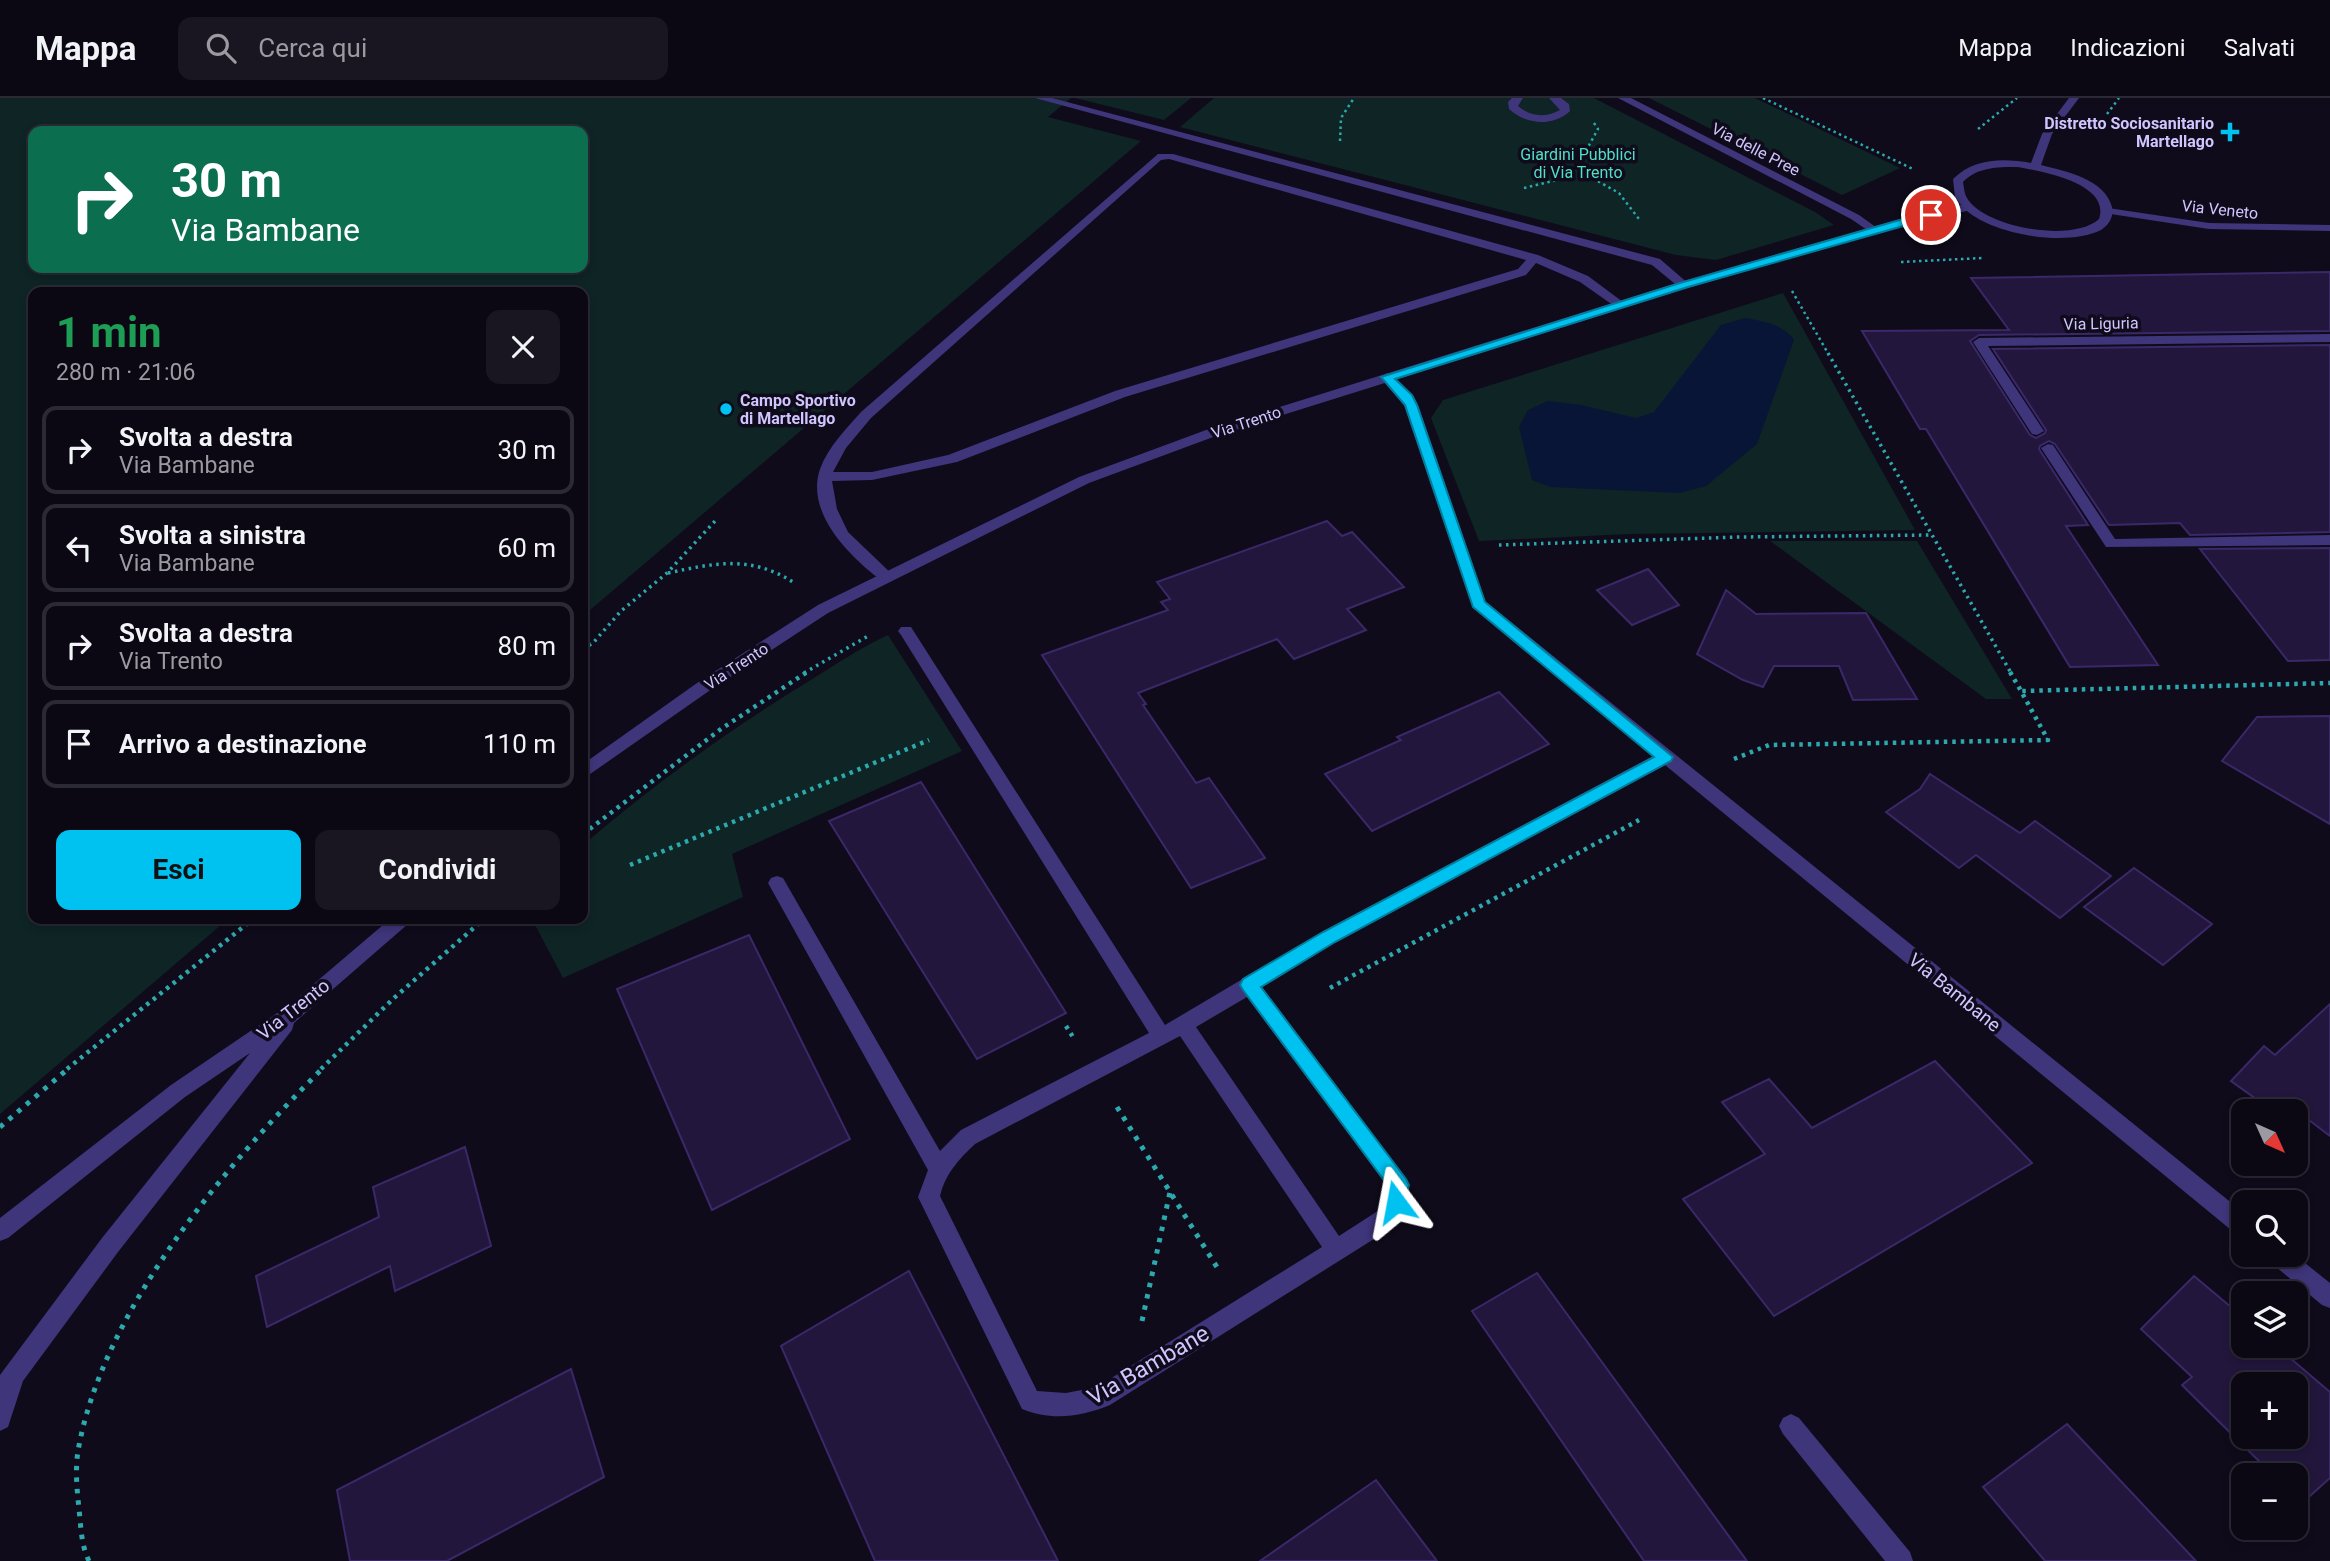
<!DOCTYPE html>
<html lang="it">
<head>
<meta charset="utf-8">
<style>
	:root { --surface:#0b0814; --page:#191622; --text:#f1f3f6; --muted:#9a9aa0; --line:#2b2934; --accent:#00c2f0 }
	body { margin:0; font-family:Roboto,sans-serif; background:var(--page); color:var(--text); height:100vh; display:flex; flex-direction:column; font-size:26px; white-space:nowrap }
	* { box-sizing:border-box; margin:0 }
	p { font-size:23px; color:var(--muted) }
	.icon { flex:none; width:38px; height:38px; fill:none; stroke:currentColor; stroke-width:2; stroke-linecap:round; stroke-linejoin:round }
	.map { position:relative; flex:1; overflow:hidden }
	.panel { position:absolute; left:28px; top:189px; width:560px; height:637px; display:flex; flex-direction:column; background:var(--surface); border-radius:14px; box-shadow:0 4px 10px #0003,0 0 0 2px var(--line) }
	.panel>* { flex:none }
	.guide { position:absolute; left:28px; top:28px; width:560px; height:147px; border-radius:14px; box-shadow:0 4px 10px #0003,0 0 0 2px var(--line); background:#0b6e4f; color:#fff; overflow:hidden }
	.needle { width:46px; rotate:135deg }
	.buttons { position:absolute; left:2231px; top:1001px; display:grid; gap:14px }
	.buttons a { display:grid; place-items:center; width:77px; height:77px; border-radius:14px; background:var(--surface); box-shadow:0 4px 10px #0003,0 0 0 2px var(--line); font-size:35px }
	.pin { position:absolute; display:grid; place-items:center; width:60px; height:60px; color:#fff; margin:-30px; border:4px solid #fff; border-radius:50%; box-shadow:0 2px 7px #0007 }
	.me { position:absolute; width:77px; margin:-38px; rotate:347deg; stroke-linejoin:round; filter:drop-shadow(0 0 5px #0008) }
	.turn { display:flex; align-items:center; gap:24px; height:147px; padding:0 28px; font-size:32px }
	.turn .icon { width:91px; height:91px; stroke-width:2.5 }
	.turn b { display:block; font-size:49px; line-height:60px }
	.round { display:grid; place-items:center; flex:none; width:74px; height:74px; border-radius:14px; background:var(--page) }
	.head { display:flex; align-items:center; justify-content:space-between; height:119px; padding:0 28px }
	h1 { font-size:42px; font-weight:700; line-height:52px; color:#1e9e55 }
	.action { display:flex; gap:14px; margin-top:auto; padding:14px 28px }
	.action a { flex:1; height:80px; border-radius:14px; background:var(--accent); color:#111; font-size:28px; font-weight:700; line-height:80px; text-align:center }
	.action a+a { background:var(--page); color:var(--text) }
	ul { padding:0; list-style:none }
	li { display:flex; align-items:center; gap:21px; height:88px; margin:0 14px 10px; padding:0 14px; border:4px solid var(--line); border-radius:14px }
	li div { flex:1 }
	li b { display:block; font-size:26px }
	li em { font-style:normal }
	header { display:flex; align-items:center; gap:42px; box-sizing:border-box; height:98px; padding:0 35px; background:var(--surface); border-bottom:2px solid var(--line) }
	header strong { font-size:33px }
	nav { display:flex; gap:38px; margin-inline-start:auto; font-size:24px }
	.search { width:490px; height:63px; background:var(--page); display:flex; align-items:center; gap:18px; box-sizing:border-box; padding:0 24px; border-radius:14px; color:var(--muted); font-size:26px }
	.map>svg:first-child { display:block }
	.green { fill:#0e2425; fill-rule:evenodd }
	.water { fill:#081537 }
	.building { fill:#22163c; stroke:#3b2869; stroke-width:2; fill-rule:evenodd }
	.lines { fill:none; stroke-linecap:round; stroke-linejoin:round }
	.path-far3 { stroke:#2ba9ad; stroke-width:2.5; stroke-dasharray:2.5 3.5; stroke-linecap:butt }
	.path-far2 { stroke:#2ba9ad; stroke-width:3.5; stroke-dasharray:2.5 4.5; stroke-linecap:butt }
	.path-far1 { stroke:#2ba9ad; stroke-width:4.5; stroke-dasharray:3.5 5; stroke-linecap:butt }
	.path { stroke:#2ba9ad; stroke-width:5; stroke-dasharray:4.5 7; stroke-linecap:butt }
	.service { fill:#3e357b; fill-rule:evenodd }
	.pedestrian { fill:#3e357b; fill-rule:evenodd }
	.minor { fill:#3e357b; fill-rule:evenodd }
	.tertiary { fill:#3e357b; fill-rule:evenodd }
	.route { fill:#00c2f0; stroke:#007e9c; stroke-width:2 }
	.poi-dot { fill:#00c2f0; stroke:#0f0b1b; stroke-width:2.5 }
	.labels { text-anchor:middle; stroke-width:7; stroke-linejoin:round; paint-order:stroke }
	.far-poi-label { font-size:16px; font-weight:bold; fill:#d1c5ff; stroke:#0f0b1b; text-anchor:end }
	.far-street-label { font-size:16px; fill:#d1c5ff; stroke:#0f0b1b }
	.far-park-label { font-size:16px; fill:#51dfc8; stroke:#0f0b1b }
	.street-label { font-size:19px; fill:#d1c5ff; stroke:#0f0b1b }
	.near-street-label { font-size:23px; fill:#d1c5ff; stroke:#0f0b1b }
</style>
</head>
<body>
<header>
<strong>Mappa</strong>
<div class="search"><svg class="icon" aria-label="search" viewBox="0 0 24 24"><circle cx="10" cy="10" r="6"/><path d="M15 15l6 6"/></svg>Cerca qui</div>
<nav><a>Mappa</a><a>Indicazioni</a><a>Salvati</a></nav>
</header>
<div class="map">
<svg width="2330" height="1463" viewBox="0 0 2330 1463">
	<rect width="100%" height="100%" fill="#0f0b1b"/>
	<g class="green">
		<path d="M0,0H1071L1048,19L1141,43L583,518V194H33V821H228L0,1016ZM33,33H583V170H33Z"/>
		<polygon points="1075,0 1191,0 1164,22"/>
		<polygon points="1214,0 1594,0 1815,114 1834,127 1716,162 1676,157 1180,29"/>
		<polygon points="1649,0 1755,0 1900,70 1842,97"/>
		<polygon points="1783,195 1915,432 1630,436 1479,443 1431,320 1443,302"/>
		<polygon points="1770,443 1917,443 2012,601 1986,601"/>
		<path d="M888,537L962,653L732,756L743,799L563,880L532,821H583V747C654,686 729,632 809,583C835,567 860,550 888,537Z"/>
	</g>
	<path class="water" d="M1745,220C1762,223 1783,226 1794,242L1757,346L1706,388L1679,395L1550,389L1532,382L1519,329L1528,312L1548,303L1581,307L1636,320L1654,314L1721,227Z"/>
	<g class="building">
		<polygon points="2330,174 2330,233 1979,237 1970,243 2030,337 2036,340 2045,335 2046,332 1993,251 2330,247 2330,434 2190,437 2180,425 2109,427 2055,346 2049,343 2040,348 2039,351 2088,427 2066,428 2158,567 2070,569 1926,331 1920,331 1862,233 2009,232 1971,180"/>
		<polygon points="1327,423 1342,438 1352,434 1404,489 1347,511 1366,532 1294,561 1277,541 1138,595 1146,606 1143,607 1196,685 1209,680 1265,760 1191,790 1042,557 1168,512 1161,504 1170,501 1157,484"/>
		<polygon points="2330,450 2330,562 2288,563 2200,451"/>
		<polygon points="1648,471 1679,507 1632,527 1597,492"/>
		<polygon points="1726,492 1756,516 1866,515 1917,601 1853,602 1839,568 1774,568 1763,589 1743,582 1697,556"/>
		<polygon points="1499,594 1549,646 1372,733 1325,676 1401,642 1397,639"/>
		<polygon points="2330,618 2330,726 2222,663 2257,619"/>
		<polygon points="1930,676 2020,735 2035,723 2111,778 2060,820 1976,757 1959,770 1886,714 1920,691"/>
		<polygon points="921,684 1066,915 977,961 829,723"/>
		<polygon points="2134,770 2212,826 2163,867 2084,809"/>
		<polygon points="749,837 850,1041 712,1112 617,891"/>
		<polygon points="2330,906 2330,1038 2297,1013 2273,1013 2231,983 2264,948 2275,957"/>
		<polygon points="1935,963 2032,1065 1774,1218 1683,1101 1765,1056 1722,1004 1769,981 1812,1030"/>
		<polygon points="465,1049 491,1148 395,1193 390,1168 267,1229 256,1178 379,1119 373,1089"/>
		<polygon points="909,1173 1058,1463 875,1463 781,1248"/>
		<polygon points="1537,1175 1747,1463 1644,1463 1472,1213"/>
		<path d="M2194,1178L2244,1220V1248H2276L2330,1294V1380L2301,1406L2296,1400V1377H2273L2182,1287L2192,1279L2141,1231ZM2244,1286H2296V1339H2244Z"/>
		<polygon points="571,1271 604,1379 447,1463 350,1463 337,1392"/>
		<polygon points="2067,1326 2196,1463 2045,1463 1983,1389"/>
		<polygon points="1376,1382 1437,1463 1260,1463"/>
	</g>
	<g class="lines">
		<g class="path-far3">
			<polyline points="1763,0 1913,71"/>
			<polyline points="2107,16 2119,0"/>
			<polyline points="1594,25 1598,31 1576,71 1619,95 1639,121"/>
			<polyline points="1978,31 2017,0"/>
			<polyline points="1340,43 1341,20 1354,0"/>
			<polyline points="1524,90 1557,82 1576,71"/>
			<polyline points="1901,164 1983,160"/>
			<polyline points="1792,193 1829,257"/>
		</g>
		<g class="path-far2">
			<polyline points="1828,255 2011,575"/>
			<polyline points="1499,447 1739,439 1931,437"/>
			<path d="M668,475C715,465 750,457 793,484"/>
			<polyline points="583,551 593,545 621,513 667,475 716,422"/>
			<polyline points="804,575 868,538"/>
		</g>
		<g class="path-far1">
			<polyline points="2010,574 2021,593"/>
			<polyline points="1734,661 1769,647 2048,642 2021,593 2330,585"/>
			<polyline points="583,736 721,631 807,574"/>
			<polyline points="630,767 929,642"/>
			<polyline points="1330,890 1639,722"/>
			<polyline points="1066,928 1073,939"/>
			<polyline points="67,971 253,821"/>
			<polyline points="321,971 394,900 484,821"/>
		</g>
		<g class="path">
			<polyline points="1117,1009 1220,1174"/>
			<polyline points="0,1029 69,970"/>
			<polyline points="1142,1223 1170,1094"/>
			<path d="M89,1463C81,1447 81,1429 79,1411C77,1392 75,1372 78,1353C102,1214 225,1067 323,970"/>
		</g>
		<g class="service">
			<polygon points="1035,0 1052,0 1660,161 1690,187 1680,190 1652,167"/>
			<path d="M1158,56H1173L1538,157L1588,178L1627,207L1621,211L1617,210L1580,184L1536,165L1526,177L1125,299L957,364L872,382L832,383L837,411L848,434L895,479L887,484L882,483C850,459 805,415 820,371C828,349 846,331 861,314ZM1169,61L1526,162L1518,171L1115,293L948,357L872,374H833L846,350L871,320L1161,62Z"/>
		</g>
		<path class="pedestrian" d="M1512,0H1523L1518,8C1531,19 1545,20 1560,12L1549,0H1561L1569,6L1570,13C1553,29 1526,27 1509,11L1508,4Z"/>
		<g class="minor">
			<polygon points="1618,0 1631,0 1859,117 1880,132 1870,134 1851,121"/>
			<polygon points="2108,110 2209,125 2330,127 2330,133 2209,131 2104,115 2102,113"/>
			<polygon points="2330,236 2330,244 1988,248 2044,333 2037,337 2032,336 1973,244 1979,240"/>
			<path d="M1387,275L1392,276L1413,297L1418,307L1485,503L2244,1115V1139L2236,1136L1665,667L1336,844L1262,889L1406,1080C1411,1090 1407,1099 1412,1109L1408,1116L1393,1129L1110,1307C1081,1319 1051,1323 1022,1311L918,1099L928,1072L768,785L771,780L777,778L783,780L940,1053L961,1032L1149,935L901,537L898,533L901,529H911L1165,927L1322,834L1653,658L1473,510L1404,307L1380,279ZM1247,899L1388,1089L1387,1107L1339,1138L1196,929ZM1180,938L1322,1149L1097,1289L1066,1295L1037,1293L940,1098C945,1076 959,1061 975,1046Z"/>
			<polygon points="2048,346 2053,347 2115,441 2330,437 2330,447 2106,449 2041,350"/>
			<polygon points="2267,1157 2295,1157 2330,1185 2330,1210 2322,1207 2270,1164"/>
			<polygon points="1791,1316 1799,1320 1910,1454 1913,1463 1885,1463 1783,1336 1779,1328 1783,1320"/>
		</g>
		<g class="tertiary">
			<path d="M2069,0H2079L2052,36L2041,67C2065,73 2105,81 2112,109C2114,119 2109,127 2101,132C2067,149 1995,137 1967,113L1916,123L1688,190L1216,338L1089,385L828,515L709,593L583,681V666L697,585L818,507L1079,379L1206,332L1680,184L1910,118L1961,107L1955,99L1953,81C1974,60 2004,60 2031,65L2042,36ZM2017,69C2041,73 2111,85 2099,121C2073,145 1985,130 1967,100C1964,95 1964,89 1963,84C1978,69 1997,69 2017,69Z"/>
			<polygon points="390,821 411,821 408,826 294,925 292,932 118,1154 23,1283 8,1329 0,1333 0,1277 102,1140 250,955 185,999 8,1140 0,1143 0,1120 171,987 289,907"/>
		</g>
	</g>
	<polygon class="route" points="1931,113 1937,117 1935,119 1688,189 1395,281 1412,297 1417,307 1485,504 1673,659 1671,663 1335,844 1261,889 1406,1081 1409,1087 1402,1110 1396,1113 1389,1110 1386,1104 1389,1089 1243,892 1240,887 1243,881 1323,834 1654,659 1473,509 1405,307 1381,279 1680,185"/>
	<g class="poi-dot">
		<path d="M2226.5 23.5h7v7h7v7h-7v7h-7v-7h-7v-7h7z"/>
		<circle cx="726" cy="311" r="7"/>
	</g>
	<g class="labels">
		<g class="far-poi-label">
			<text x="2214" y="31">Distretto Sociosanitario<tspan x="2214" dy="18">Martellago</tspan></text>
			<text x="740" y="308" text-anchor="start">Campo Sportivo<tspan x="740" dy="18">di Martellago</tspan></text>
		</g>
		<g class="far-street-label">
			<text transform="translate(1756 51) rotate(27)" y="6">Via delle Pree</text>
			<text transform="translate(2220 111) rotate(6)" y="6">Via Veneto</text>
			<text transform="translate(2101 225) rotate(-1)" y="6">Via Liguria</text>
			<text transform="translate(1246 324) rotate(-18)" y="6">Via Trento</text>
			<text transform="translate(736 568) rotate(-33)" y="6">Via Trento</text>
		</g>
		<g class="far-park-label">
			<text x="1578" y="62">Giardini Pubblici<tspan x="1578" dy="18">di Via Trento</tspan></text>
		</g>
		<g class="street-label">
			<text transform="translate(1955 894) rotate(39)" y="7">Via Bambane</text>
			<text transform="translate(293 911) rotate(-38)" y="7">Via Trento</text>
		</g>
		<g class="near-street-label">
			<text transform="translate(1148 1267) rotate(-30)" y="8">Via Bambane</text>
		</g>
	</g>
</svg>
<div class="buttons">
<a><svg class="needle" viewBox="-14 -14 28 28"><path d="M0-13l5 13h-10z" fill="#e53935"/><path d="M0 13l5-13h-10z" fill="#9a9aa0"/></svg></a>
<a><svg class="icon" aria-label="search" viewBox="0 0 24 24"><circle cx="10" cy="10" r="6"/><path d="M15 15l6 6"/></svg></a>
<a><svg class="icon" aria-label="layers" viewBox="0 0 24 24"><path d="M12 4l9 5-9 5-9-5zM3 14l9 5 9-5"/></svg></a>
<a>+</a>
<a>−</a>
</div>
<div class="pin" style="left:1931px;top:117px;background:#d93025"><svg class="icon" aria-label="arrive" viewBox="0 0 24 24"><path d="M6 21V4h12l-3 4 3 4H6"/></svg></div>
<svg class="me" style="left:1396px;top:1104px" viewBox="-20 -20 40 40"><path d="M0-17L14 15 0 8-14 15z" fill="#00c2f0" stroke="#fff" stroke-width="4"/></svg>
<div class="guide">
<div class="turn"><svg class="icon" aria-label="right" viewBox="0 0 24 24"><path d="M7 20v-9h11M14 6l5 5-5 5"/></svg><div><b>30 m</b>Via Bambane</div></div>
</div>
<section class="panel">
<div class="head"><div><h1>1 min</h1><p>280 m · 21:06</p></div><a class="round"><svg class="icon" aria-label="close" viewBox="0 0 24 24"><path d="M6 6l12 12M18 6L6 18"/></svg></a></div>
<ul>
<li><svg class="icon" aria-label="right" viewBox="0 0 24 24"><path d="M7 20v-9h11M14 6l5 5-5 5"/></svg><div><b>Svolta a destra</b><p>Via Bambane</p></div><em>30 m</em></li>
<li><svg class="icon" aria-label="left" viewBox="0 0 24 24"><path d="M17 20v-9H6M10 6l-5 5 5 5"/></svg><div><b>Svolta a sinistra</b><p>Via Bambane</p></div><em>60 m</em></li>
<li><svg class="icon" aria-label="right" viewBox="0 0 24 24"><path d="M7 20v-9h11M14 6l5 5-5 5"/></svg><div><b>Svolta a destra</b><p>Via Trento</p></div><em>80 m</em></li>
<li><svg class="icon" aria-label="arrive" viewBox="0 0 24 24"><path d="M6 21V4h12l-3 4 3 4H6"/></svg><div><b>Arrivo a destinazione</b></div><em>110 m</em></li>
</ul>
<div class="action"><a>Esci</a><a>Condividi</a></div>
</section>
</div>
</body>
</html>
